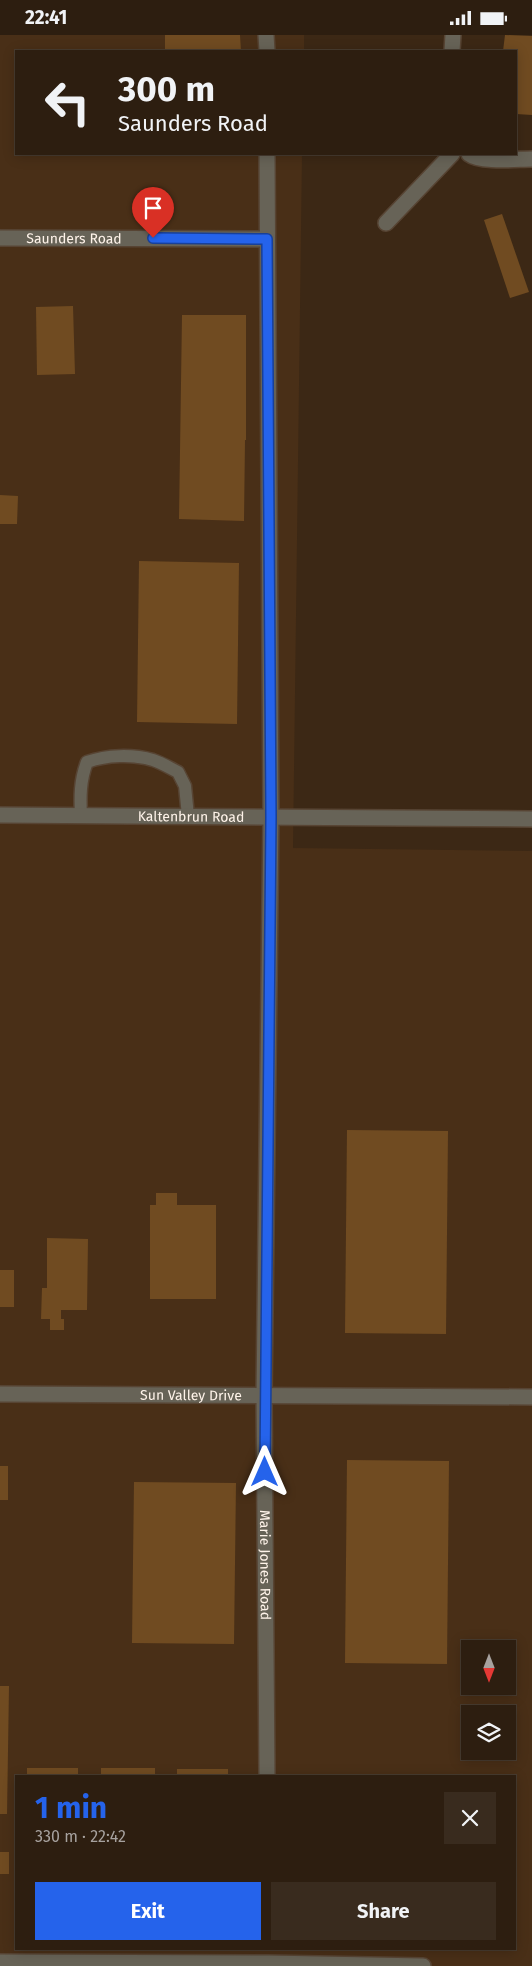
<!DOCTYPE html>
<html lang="en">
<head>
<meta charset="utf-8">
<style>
	:root { --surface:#2d1e10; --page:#392b1e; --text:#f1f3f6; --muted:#a7a29f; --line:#483c30; --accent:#2563eb }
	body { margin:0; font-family:"Fira Sans",sans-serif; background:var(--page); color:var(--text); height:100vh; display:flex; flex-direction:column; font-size:19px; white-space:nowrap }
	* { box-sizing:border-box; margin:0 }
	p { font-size:16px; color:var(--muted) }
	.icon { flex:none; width:28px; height:28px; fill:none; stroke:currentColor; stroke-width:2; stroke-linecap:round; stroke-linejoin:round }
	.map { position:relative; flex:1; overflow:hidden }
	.side { position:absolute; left:15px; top:1740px; width:501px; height:175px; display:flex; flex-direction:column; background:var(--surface); border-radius:0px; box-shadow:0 2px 12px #0003,0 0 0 1px var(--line) }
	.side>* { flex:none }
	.guide { position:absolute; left:15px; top:15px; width:502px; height:105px; border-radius:0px; box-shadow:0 2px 12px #0003,0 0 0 1px var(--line); background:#2d1e10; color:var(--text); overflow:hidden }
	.needle { width:32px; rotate:180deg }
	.tools { position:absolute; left:461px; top:1605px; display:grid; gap:10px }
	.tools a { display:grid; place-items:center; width:55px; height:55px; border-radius:0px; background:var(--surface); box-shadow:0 2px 12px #0003,0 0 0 1px var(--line); font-size:25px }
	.pin { position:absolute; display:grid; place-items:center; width:42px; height:42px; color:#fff; margin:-51px -21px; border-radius:50% 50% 50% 0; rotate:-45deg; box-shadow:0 0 5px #0007 }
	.pin .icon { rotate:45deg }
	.me { position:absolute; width:55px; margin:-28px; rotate:0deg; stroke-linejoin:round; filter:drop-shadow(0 0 4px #0008) }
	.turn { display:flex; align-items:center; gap:18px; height:105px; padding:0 20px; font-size:22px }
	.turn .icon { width:65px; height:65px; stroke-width:2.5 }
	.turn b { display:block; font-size:35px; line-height:42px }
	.round { display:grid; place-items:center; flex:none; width:52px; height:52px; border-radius:0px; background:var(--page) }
	.head { display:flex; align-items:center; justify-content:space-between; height:85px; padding:0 20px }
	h1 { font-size:30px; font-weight:700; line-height:38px; color:var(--accent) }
	.cta { display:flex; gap:10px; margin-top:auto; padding:10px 20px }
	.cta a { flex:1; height:58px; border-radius:0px; background:var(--accent); color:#fff; font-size:20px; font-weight:700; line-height:58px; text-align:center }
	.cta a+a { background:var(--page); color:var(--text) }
	.status { display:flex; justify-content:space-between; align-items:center; height:35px; padding:0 25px; background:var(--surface); direction:ltr }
	.status svg { height:14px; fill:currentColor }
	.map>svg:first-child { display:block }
	.built { fill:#492f17; fill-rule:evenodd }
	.building { fill:#704b21 }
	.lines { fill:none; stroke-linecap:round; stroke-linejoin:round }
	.lane-casing { stroke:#574433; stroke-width:15 }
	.street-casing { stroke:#574433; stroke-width:18 }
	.lane { stroke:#676357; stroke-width:12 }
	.street { stroke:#676357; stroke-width:15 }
	.route-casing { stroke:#184099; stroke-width:12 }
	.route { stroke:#2563eb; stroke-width:9 }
	.labels { text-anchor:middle; stroke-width:4; stroke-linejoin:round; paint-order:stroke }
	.street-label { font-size:14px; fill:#fef3e9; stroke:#1c130b }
</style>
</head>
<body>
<div class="status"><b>22:41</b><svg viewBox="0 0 49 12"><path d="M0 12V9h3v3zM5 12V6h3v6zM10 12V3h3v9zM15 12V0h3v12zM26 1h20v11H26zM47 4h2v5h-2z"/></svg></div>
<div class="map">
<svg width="532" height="1931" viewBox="0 0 532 1931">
	<rect width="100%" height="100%" fill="#3c2815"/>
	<path class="built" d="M0,0H304V16H16V119H302L293,813L532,816V1931H0ZM470,1614H508V1651H470ZM470,1679H508V1716H470ZM16,1741H515V1914H16Z"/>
	<g class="building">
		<polygon points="165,0 240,0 241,16 165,16"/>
		<polygon points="505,0 532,1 532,80 516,79 516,16 503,16"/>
		<polygon points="502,179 529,257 510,263 484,185"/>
		<polygon points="73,271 75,339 37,340 36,272"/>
		<polygon points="182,280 246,280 246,405 245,405 244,486 179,484"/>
		<polygon points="0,460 18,461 17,489 0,489"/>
		<polygon points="139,526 239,528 237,689 137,687"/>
		<polygon points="347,1095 448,1096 446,1299 345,1298"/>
		<polygon points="156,1158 177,1158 177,1170 216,1170 216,1264 150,1264 150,1170 156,1170"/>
		<polygon points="47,1203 88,1204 87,1275 61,1275 61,1284 64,1284 64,1295 50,1295 50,1284 41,1284 42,1253 47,1253"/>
		<rect x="0" y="1235" width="14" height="37"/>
		<polygon points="347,1425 449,1426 447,1629 345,1628"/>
		<rect x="0" y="1431" width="8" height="34"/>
		<polygon points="134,1447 236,1448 234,1609 132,1608"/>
		<polygon points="0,1651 9,1651 7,1779 0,1779"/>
		<rect x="27" y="1733" width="51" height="8"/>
		<rect x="101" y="1733" width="54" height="8"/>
		<rect x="177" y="1734" width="51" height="7"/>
		<rect x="0" y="1817" width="9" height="22"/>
	</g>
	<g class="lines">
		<defs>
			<path id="lane" d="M81,781C80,762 80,745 87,727C107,720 132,719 153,725C162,728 170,733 178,737L185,751L188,781"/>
			<g id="street">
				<polyline points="266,0 267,16"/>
				<polyline points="452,16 453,0"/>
				<path id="s1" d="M267,119L271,782L264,1361L267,1741"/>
				<path d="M469,119C481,128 517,124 532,124"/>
				<polyline points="386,188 452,119"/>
				<path id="s2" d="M0,203L267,204"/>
				<path id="s3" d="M0,780L532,784"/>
				<path id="s4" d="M0,1359L532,1362"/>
				<polyline points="0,1927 269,1928 423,1931"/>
			</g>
		</defs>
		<use href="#lane" class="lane-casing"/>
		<use href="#street" class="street-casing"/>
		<use href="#lane" class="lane"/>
		<use href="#street" class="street"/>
	</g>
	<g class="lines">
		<defs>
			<polyline id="route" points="153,203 267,204 271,782 265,1437"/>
		</defs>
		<use href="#route" class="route-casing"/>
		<use href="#route" class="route"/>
	</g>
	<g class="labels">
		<g class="street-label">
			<text dy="5" stroke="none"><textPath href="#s2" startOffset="74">Saunders Road</textPath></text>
			<text dy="5" stroke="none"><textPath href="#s3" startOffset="191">Kaltenbrun Road</textPath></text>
			<text dy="5" stroke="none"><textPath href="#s4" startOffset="191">Sun Valley Drive</textPath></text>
			<text dy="5" stroke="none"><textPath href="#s1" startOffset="1411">Marie Jones Road</textPath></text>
		</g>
	</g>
</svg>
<div class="tools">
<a><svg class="needle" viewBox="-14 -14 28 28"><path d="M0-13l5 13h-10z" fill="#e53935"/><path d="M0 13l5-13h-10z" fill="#a7a29f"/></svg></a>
<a><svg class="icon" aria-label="layers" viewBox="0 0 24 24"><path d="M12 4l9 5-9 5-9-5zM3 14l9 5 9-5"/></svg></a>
</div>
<div class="pin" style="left:153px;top:203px;background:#d93025"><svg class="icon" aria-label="arrive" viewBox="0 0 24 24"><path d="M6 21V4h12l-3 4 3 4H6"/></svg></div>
<svg class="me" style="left:265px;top:1437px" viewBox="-20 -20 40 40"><path d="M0-17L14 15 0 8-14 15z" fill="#2563eb" stroke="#fff" stroke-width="4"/></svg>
<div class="guide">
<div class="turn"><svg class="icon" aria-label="left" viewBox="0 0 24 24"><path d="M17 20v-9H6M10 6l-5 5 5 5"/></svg><div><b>300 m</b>Saunders Road</div></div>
</div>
<section class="side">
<div class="head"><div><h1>1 min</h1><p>330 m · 22:42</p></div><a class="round"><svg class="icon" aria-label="close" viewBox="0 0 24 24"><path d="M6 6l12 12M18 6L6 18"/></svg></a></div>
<div class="cta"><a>Exit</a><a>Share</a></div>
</section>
</div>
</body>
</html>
